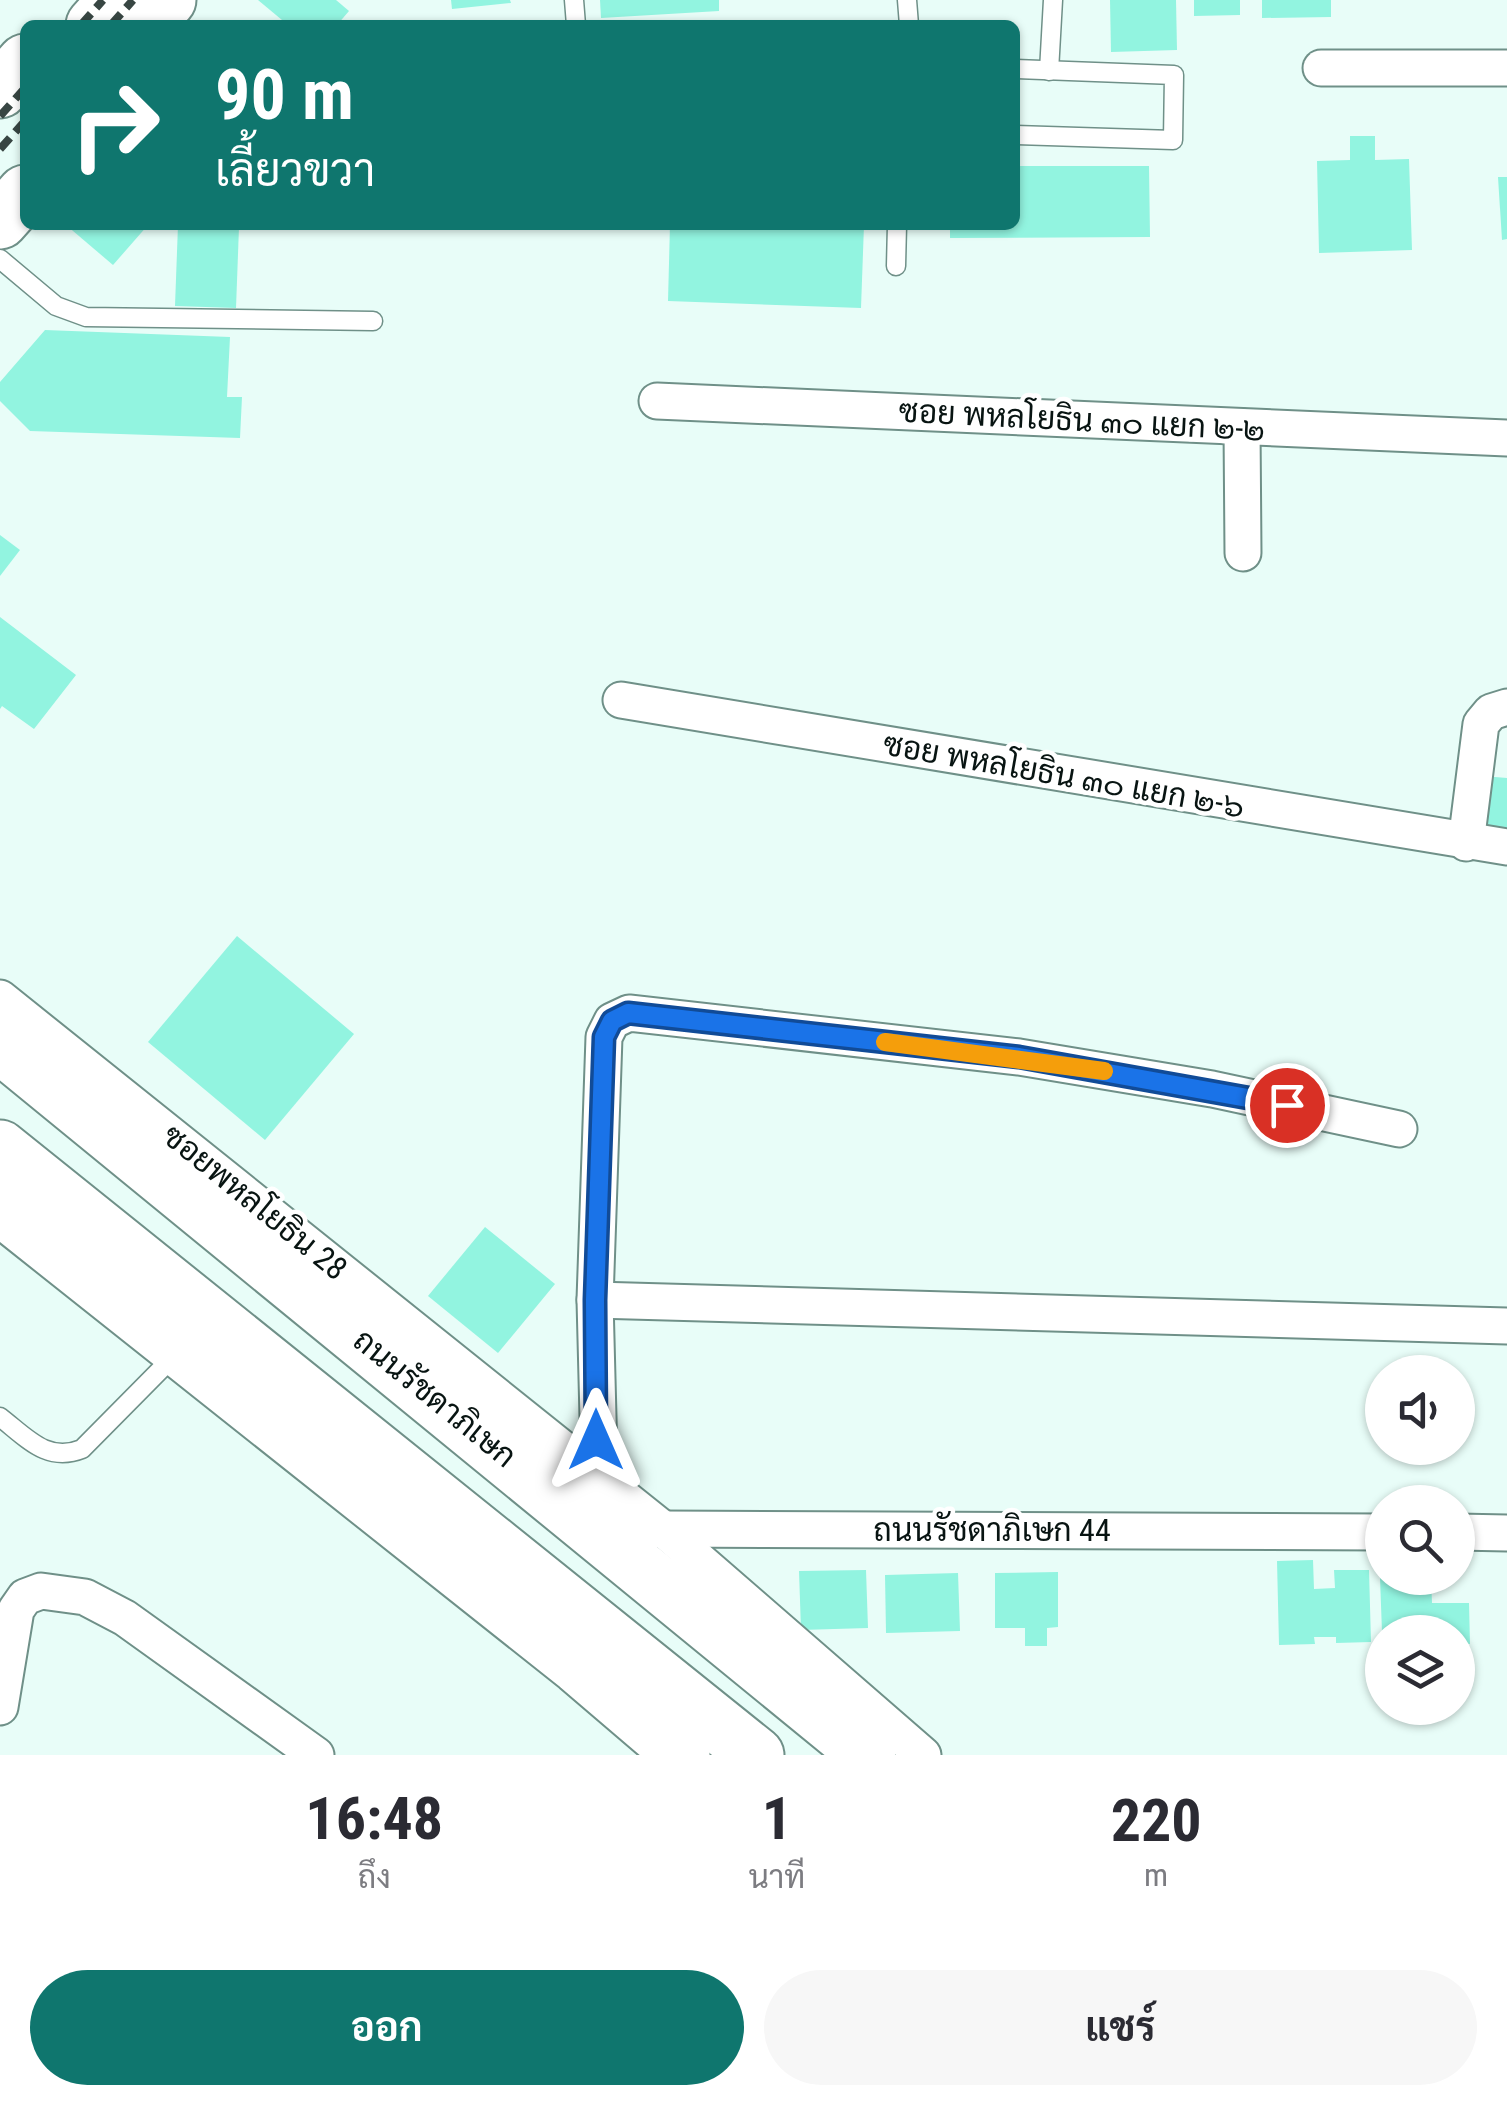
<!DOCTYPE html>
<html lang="th">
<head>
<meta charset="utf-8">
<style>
	:root { --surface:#fff; --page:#f7f7f7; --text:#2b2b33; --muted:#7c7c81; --accent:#0f766e }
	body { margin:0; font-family:"Roboto Condensed",Sarabun,sans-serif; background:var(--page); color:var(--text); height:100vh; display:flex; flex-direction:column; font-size:38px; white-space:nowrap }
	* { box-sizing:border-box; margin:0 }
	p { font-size:32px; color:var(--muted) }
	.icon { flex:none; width:55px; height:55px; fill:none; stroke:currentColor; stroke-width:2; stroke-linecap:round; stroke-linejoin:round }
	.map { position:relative; height:1755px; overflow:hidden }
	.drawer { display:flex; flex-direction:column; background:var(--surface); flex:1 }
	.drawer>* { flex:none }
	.guide { position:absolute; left:20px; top:20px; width:1000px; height:210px; border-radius:15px; box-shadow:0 2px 8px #0004; background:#0f766e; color:#fff; overflow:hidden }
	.tools { position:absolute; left:1365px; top:1355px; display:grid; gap:20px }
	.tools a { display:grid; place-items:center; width:110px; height:110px; border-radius:50%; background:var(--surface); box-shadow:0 2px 8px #0004; font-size:50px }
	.pin { position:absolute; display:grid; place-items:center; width:85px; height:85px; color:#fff; margin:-42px; border:5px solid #fff; border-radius:50%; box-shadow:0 2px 10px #0007 }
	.me { position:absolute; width:110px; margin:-55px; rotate:0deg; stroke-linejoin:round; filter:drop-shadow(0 0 8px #0008) }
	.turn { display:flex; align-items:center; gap:35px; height:210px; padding:0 30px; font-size:45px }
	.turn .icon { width:130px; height:130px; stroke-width:2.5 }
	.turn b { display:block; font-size:70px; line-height:85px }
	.eta { display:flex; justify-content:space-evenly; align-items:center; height:170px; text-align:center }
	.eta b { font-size:60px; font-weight:700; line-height:70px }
	.action { display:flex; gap:20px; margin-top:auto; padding:20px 30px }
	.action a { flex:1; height:115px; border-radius:60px; background:var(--accent); color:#fff; font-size:40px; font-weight:700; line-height:115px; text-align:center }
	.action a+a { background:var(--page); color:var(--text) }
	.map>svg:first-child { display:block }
	.building { fill:#92f4e0 }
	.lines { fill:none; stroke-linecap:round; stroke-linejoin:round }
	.service-casing { stroke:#6f9088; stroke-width:21 }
	.minor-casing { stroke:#6f9088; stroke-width:39 }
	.primary-casing { stroke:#6f9088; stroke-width:59 }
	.service { stroke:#fff; stroke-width:18 }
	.minor { stroke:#fff; stroke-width:35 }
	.primary { stroke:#fff; stroke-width:55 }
	.rail { stroke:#384643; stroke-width:8; stroke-dasharray:15 8; stroke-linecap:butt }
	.route-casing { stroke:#114b97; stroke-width:25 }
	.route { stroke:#1a73e8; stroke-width:18 }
	.slow { stroke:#f59e0b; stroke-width:18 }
	.labels { text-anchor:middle; stroke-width:9; stroke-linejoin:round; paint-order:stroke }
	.street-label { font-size:32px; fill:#081412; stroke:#fff }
</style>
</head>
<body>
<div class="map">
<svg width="1507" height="1755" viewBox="0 0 1507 1755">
	<rect width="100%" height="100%" fill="#e8fdf8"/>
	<g class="building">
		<polygon points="258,0 336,0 349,11 337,25 288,25"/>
		<polygon points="451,0 510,0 511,3 452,9"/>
		<polygon points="600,0 719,0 719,11 601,18"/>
		<polygon points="1110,0 1176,0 1177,50 1111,52"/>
		<polygon points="1194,0 1240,0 1240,15 1194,16"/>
		<polygon points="1262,0 1331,0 1331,17 1262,18"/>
		<polygon points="1350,136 1375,136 1375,160 1409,159 1412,250 1319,253 1317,161 1350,160"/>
		<polygon points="1015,166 1149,166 1150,237 950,238 950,225 1015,225"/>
		<polygon points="1498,177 1507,177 1507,239 1502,240"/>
		<polygon points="66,225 148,225 113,265"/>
		<polygon points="178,225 239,227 236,308 175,306"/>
		<polygon points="670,225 864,225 861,308 668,301"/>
		<polygon points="45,330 230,337 227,397 242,397 240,438 30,431 0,401 0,382"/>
		<polygon points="0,535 20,550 0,576"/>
		<polygon points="0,617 76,675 34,729 2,706 0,709"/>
		<polygon points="1483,776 1507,778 1507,839 1478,836"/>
		<polygon points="237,936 354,1034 265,1140 148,1042"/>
		<polygon points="485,1227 555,1284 498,1353 428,1296"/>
		<polygon points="1313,1560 1314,1589 1335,1588 1334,1570 1369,1570 1371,1642 1336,1643 1336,1637 1314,1637 1315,1644 1279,1645 1277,1561"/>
		<polygon points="866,1570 868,1628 801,1630 799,1571"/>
		<polygon points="1058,1572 1058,1627 1047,1628 1047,1646 1025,1646 1025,1628 995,1628 995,1573"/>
		<polygon points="958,1573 960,1631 886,1633 885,1575"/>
		<polygon points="1380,1578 1431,1578 1432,1603 1469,1603 1470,1644 1458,1644 1458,1632 1382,1632"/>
	</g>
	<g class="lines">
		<defs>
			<g id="service">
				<polyline points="574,0 576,25"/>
				<polyline points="907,0 909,25"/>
				<polyline points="1015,69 1174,75 1173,140 1015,135"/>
				<polyline points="1049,71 1053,0"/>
				<polyline points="0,259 56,306 86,317 373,321"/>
				<polyline points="896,266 897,225"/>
				<path d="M0,1417C27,1438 47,1463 82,1449L176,1354"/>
			</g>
			<g id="minor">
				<polyline points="1321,68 1507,68"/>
				<polyline points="657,401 1507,438"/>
				<polyline points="1242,427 1243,553"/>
				<polyline points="621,700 1507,847"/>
				<polyline points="1466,843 1481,724 1491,712 1507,707"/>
				<polyline points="0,998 663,1529 923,1755"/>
				<polyline points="595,1300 1507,1326"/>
				<polyline points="1382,1532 663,1529 601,1534 595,1300 604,1037 612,1021 629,1013 1019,1057 1212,1089 1399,1129"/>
				<polyline points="1458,1532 1507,1533"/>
				<polyline points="0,1707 16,1610 25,1597 41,1591 85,1597 125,1618 316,1755"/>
			</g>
			<g id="primary">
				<polyline points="94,25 116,0"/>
				<polyline points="145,25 168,0"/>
				<polyline points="0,90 25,62"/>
				<polyline points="0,221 25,193"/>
				<polyline points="0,1045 868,1755"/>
				<polyline points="0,1148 756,1755"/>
				<polyline points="0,1207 578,1666 682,1755"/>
			</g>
		</defs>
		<use href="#service" class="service-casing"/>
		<use href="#minor" class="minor-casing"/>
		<use href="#primary" class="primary-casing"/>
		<use href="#service" class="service"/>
		<use href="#minor" class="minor"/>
		<use href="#primary" class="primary"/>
		<g class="rail">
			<polyline points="81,25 103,0"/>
			<polyline points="111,25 133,0"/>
			<polyline points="0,116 25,88"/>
			<polyline points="0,149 25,121"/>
		</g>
	</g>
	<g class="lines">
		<defs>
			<polyline id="route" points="596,1440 595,1300 604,1037 612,1021 628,1013 1019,1057 1287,1105"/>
		</defs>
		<use href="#route" class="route-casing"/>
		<use href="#route" class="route"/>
		<polyline class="slow" points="885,1042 1104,1071"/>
	</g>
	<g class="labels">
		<g class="street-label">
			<text transform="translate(1082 420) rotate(3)" y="11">ซอย พหลโยธิน ๓๐ แยก ๒-๒</text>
			<text transform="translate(1064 775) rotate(10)" y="11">ซอย พหลโยธิน ๓๐ แยก ๒-๖</text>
			<text transform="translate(255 1202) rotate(39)" y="11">ซอยพหลโยธิน 28</text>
			<text transform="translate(435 1398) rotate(39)" y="11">ถนนรัชดาภิเษก</text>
			<text x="992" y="1541">ถนนรัชดาภิเษก 44</text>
		</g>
	</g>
</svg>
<div class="tools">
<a><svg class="icon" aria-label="sound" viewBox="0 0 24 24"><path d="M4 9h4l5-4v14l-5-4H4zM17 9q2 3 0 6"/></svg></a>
<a><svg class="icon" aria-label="search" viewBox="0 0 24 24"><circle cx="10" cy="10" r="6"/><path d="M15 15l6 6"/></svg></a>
<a><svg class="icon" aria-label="layers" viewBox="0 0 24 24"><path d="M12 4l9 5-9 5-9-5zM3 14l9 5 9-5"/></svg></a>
</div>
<div class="pin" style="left:1287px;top:1105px;background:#d93025"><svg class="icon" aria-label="arrive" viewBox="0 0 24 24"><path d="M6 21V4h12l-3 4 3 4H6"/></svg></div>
<svg class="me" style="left:596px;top:1440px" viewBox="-20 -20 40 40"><path d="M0-17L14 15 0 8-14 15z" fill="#1a73e8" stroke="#fff" stroke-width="4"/></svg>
<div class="guide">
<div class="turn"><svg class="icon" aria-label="right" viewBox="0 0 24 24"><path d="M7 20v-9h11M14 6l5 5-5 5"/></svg><div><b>90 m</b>เลี้ยวขวา</div></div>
</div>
</div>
<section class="drawer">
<div class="eta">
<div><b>16:48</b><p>ถึง</p></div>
<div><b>1</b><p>นาที</p></div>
<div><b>220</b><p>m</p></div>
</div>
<div class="action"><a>ออก</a><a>แชร์</a></div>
</section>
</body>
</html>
